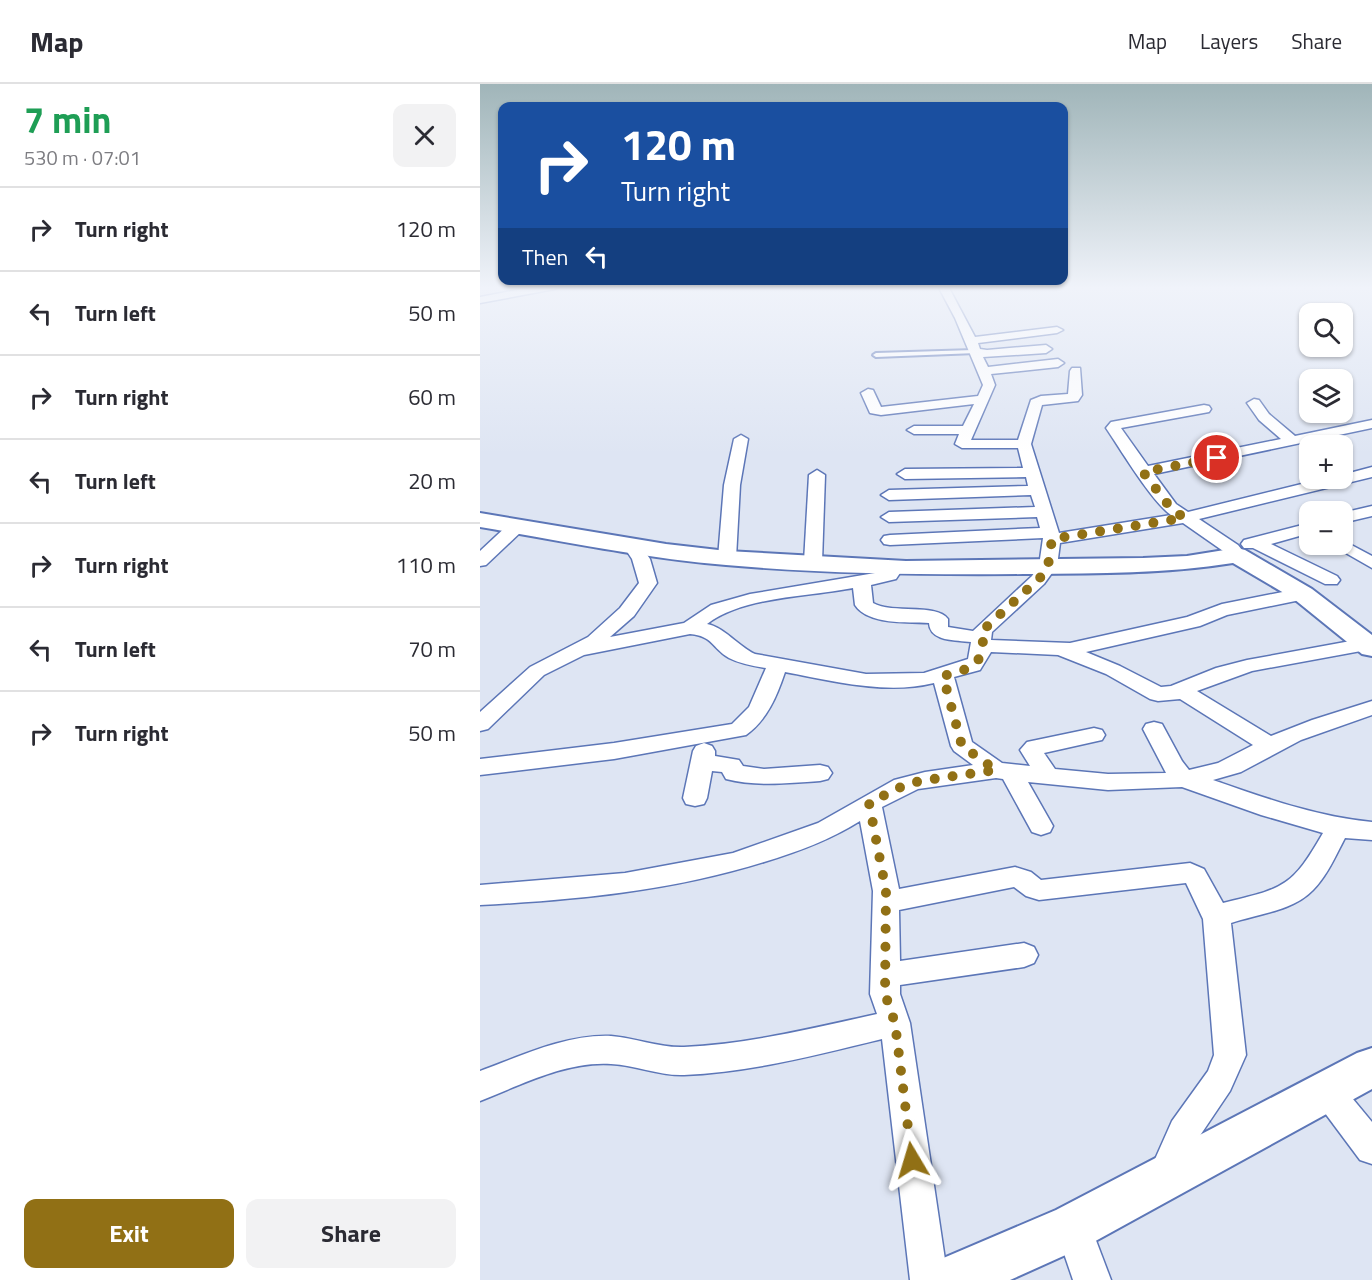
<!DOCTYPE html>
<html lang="en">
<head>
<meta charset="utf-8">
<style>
	:root { --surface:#fff; --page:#f2f2f3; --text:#2b2b33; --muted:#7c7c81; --line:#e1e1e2; --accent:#917015 }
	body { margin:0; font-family:"Titillium Web",sans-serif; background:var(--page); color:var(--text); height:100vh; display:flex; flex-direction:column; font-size:22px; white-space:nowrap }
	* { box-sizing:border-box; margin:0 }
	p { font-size:20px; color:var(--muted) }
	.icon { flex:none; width:33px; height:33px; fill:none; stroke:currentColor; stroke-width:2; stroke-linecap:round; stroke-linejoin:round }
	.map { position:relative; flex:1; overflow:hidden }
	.side { display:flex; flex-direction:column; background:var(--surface); width:480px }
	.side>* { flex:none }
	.banner { position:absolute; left:18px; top:18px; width:570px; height:183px; border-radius:12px; box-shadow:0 2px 4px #0004; background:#1a4fa0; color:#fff; overflow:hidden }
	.buttons { position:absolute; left:819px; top:219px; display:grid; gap:12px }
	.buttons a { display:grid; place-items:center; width:54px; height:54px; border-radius:12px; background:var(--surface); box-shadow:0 2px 4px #0004; font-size:30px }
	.pin { position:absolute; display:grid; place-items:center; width:51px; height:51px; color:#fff; margin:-26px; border:3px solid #fff; border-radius:50%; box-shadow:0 2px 6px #0007 }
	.me { position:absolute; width:66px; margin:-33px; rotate:353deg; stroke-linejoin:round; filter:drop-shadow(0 0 4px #0008) }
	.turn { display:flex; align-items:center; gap:21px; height:126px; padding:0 24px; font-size:27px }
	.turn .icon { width:78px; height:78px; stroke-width:2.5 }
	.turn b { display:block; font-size:42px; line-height:51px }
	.then { display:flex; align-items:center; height:57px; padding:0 24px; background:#0003; gap:12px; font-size:22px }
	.round { display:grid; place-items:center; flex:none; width:63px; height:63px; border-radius:12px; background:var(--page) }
	.overview { display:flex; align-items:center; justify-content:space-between; height:102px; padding:0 24px }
	h1 { font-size:36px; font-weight:700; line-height:45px; color:#1e9e55 }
	.action { display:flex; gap:12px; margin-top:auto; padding:12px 24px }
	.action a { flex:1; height:69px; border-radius:12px; background:var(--accent); color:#fff; font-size:24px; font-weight:700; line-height:69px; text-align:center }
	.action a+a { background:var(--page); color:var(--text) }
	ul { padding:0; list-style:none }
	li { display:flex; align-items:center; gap:18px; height:84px; padding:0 24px; border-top:2px solid var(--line) }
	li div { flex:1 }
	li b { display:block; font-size:22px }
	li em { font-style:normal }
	header { display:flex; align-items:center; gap:36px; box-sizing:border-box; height:84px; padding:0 30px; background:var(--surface); border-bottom:2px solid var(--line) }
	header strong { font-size:28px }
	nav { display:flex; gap:33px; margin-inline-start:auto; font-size:21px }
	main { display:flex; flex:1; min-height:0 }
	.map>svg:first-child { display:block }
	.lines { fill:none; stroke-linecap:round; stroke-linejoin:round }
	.lane-casing { stroke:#5c76b7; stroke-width:4 }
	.street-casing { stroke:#5c76b7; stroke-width:3 }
	.secondary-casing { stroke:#5c76b7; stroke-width:4 }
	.lane { fill:#fff; fill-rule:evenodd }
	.street { fill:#fff; fill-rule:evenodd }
	.secondary { fill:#fff; fill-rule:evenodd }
	.route { stroke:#917015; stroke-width:10; stroke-dasharray:0 18 }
</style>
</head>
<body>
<header>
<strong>Map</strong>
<nav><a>Map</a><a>Layers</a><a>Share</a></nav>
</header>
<main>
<section class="side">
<div class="overview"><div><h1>7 min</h1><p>530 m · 07:01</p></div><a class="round"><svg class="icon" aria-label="close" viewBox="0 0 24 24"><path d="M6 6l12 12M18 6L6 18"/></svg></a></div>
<ul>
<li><svg class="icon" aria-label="right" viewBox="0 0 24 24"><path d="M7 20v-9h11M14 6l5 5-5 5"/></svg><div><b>Turn right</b></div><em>120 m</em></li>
<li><svg class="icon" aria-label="left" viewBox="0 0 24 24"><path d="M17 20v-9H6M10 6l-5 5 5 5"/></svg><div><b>Turn left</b></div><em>50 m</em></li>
<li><svg class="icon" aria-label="right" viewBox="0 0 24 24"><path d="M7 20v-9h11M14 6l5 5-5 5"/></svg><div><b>Turn right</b></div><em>60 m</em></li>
<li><svg class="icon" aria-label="left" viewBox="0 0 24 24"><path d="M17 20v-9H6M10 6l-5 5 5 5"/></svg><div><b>Turn left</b></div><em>20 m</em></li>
<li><svg class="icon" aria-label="right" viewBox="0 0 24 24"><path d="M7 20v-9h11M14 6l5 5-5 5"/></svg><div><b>Turn right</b></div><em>110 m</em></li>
<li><svg class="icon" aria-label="left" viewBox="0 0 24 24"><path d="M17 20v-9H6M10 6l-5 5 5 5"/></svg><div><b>Turn left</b></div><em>70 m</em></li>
<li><svg class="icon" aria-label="right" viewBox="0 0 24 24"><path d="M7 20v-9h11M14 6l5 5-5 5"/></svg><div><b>Turn right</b></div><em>50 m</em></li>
</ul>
<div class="action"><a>Exit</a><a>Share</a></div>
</section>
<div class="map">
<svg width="892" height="1196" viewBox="0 0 892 1196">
	<rect width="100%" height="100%" fill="#dee5f3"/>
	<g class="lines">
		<defs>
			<polygon id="lane" points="494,266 497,268 496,269 396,273 393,271 396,269"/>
			<g id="street">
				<polygon points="58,202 80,202 75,205 0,219 0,213"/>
				<path d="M458,202H468L495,253L577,243L583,246L577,249L498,259L500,265L507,266L566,261L572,265L566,269L503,273L508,283L578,275L584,279L578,283L511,290L515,301L491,356H538L551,316L561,312L588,310L590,287L592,284H600L602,311L598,317L562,321L551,360L579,449L691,431C672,418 641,366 626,344L631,338L724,321L729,322L731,325L729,328L641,344L668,382L801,355L779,336L767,319L774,315L779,316L789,330L815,352L892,336V344L674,390L696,420L708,428L846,394H862V391L892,383V393L719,435L758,461L766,471L763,475C755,477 751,475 746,469L703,439L580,459L577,482L564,500L512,548L511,556L590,559L707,533L742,520L823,504L830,506L832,510L830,514L747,531L720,542L606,568L640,582L681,603L691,602L736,584L767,576L887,554L892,555V565L772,587L717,607L791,652L832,636L892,617V631L821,656L761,688L733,696C785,714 837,733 892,738V756L865,754C856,771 847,792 833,806C813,827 778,830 751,839L766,971L750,1007L715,1059L697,1103L685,1108L673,1103L668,1091L692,1037L728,987L734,971L723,835L706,799L559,816L546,812L534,803L419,826L420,877L544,859L554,863L558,871L554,879L544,883L420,901V910L430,939L468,1196H430L402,955C337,971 271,988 204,991C179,992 156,981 131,980C86,977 41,1001 0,1017V987C41,972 87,950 131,952C156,954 179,964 204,963C269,960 333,944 397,930L390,910L393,807L380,737C350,756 317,768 284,778C191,807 96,816 0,821V801L145,789L253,769L338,739L414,696L445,688L493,681L474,667L471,662L454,599C407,611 352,597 305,588C297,612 287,636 266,651L134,675L0,691V675L134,659L252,640L269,623L286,584C273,582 261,580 249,574C232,564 233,552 210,550L104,571L64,591L8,645L0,647V628L50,583L108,553L140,524L159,499L152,475L142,460L145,456H157L170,475L177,499L154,532L130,553L204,539L231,521L270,510L401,488C410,483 409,476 421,479L424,483L416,495L391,501L393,519C412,530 457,519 468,535V543L493,547L552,492L559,482L563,454L410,461L404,460L401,456L404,452L410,451L560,444L557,433L409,438L401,433L409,428L555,423L551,411L409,416L401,411L409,406L548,402L546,393L425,395L417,390L425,385L543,384L538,364H482L475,360L479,350H434L427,346L434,342H483L494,320L401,331L390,329L381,309L388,305L393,306L401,323L498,312L503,301L475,234ZM373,504L375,521C388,541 427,538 449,539C450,558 476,556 491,558L488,575L444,589L386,590L275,570C258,562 244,543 227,540C264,512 328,513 373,504ZM511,568L578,571L626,590L670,615L678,617L700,615L773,661L738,679L709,686L702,677L682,640L674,638L666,640L663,645L686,689L628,690L575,685L564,669L622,656L625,651L622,646L614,644L547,658L540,666L550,682L522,679L492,658L474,593L500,586ZM516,694L523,695L552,748L561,751L570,748L573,742L548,698L628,706L702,703L781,731L843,749C811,805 803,804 743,819L724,785L710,779L561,796L551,788L535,783L419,805L402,723L438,705Z"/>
				<polygon points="261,351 268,355 260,401 256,474 253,478 241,478 238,474 244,401 254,355"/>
				<polygon points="337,386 345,391 342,478 339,482 327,482 324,478 329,391"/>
				<polygon points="892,422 892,432 862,439 862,429"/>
				<polygon points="37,437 45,442 43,446 6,481 0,482 0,467 31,438"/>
				<polygon points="830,439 830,449 791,460 857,492 860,496 857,500 845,500 773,464 764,464 761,460 764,456"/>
				<polygon points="862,456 892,472 892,484 850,460 862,460"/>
				<path d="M224,659L232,662L235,667V672L259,676L263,682L284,685L340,681L348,683L352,689L348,695L340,697C308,699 277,703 246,695L242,688L232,687L227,714L224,720L215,722L206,720L203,714L213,667L216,662Z"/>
				<polygon points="847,992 858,997 892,1038 892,1080 880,1076 836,1017 831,1007 836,997"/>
				<polygon points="593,1125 606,1130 631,1196 593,1196 575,1143 580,1130"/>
			</g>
			<g id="secondary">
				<path d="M0,429L186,460L247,467L426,477L663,474L707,472L757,464L765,466L832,505L892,551V572L882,570L814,515L753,479C686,490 618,489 550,490C449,491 347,490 246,481C164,474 82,457 0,443Z"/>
				<polygon points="892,964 892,1005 610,1160 530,1196 447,1196 454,1178 576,1126 877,969"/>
			</g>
		</defs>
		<use href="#lane" class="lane-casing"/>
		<use href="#street" class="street-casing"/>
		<use href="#secondary" class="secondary-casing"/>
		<use href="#lane" class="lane"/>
		<use href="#street" class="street"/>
		<use href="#secondary" class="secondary"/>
	</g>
	<linearGradient id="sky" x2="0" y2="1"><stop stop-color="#a0b5b9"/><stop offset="0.55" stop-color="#f0f3fa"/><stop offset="1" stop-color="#f0f3fa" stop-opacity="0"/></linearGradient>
	<rect width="892" height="370" fill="url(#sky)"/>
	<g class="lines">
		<path class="route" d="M432,1076L415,939L405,910L406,807L389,719L423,702L440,697L516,686L482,662L463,592C481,587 502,584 503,561C503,555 501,552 503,546L563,491L568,482L572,455L704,434L690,423L663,388L737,374"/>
	</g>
</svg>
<div class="buttons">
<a><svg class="icon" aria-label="search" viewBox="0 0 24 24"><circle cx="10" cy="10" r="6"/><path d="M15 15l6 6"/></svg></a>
<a><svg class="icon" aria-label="layers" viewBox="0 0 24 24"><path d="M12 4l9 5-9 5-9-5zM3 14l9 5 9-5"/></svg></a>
<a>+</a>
<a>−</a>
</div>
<div class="pin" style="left:737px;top:374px;background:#d93025"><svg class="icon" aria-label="arrive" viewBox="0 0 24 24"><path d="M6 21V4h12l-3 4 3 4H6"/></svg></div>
<svg class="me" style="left:432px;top:1076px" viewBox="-20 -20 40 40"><path d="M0-17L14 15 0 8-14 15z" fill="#917015" stroke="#fff" stroke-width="4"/></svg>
<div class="banner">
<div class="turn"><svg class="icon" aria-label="right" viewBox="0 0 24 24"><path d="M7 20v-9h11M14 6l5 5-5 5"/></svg><div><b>120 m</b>Turn right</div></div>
<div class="then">Then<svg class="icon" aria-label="left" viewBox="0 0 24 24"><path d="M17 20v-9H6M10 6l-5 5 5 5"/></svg></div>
</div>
</div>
</main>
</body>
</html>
